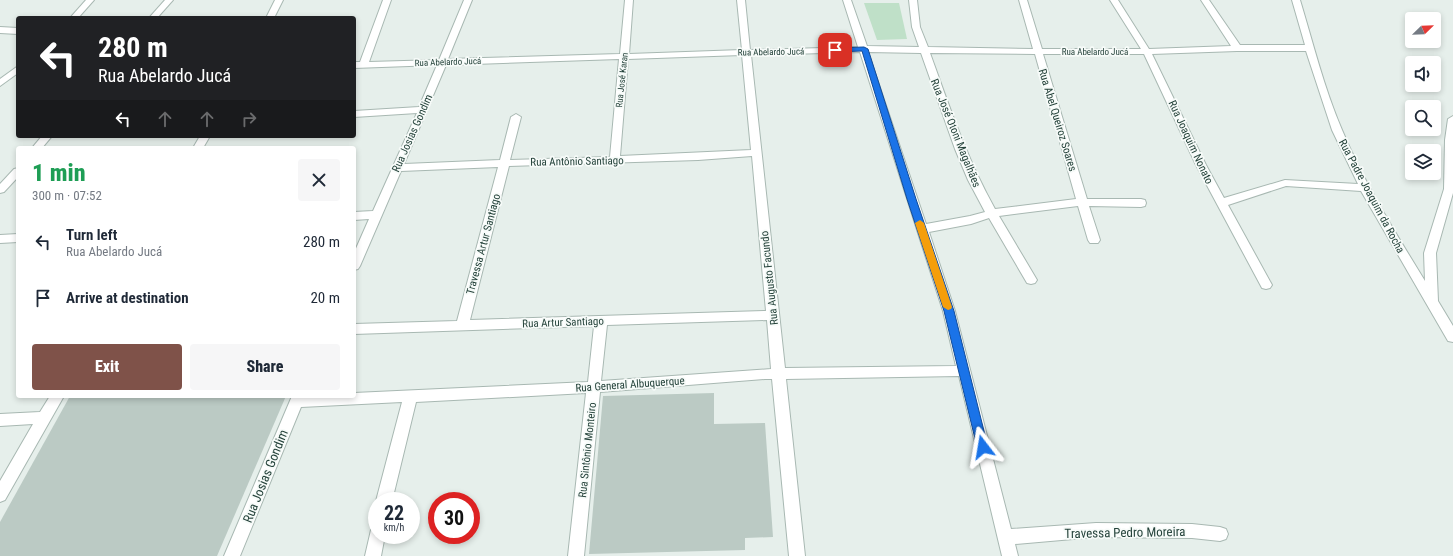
<!DOCTYPE html>
<html lang="en">
<head>
<meta charset="utf-8">
<style>
	:root { --surface:#fff; --page:#f6f6f7; --text:#1f2937; --muted:#747a83; --accent:#7f5249 }
	body { margin:0; font-family:"Roboto Condensed",sans-serif; background:var(--page); color:var(--text); height:100vh; display:flex; flex-direction:column; font-size:15px; white-space:nowrap }
	* { box-sizing:border-box; margin:0 }
	p { font-size:13px; color:var(--muted) }
	.icon { flex:none; width:22px; height:22px; fill:none; stroke:currentColor; stroke-width:2; stroke-linecap:round; stroke-linejoin:round }
	.map { position:relative; flex:1; overflow:hidden }
	.panel { position:absolute; left:16px; top:146px; width:340px; height:252px; display:flex; flex-direction:column; background:var(--surface); border-radius:4px; box-shadow:0 2px 6px #0003 }
	.panel>* { flex:none }
	.guide { position:absolute; left:16px; top:16px; width:340px; height:122px; border-radius:4px; box-shadow:0 2px 6px #0003; background:#202124; color:#fff; overflow:hidden }
	.needle { width:26px; rotate:67deg }
	.buttons { position:absolute; left:1405px; top:12px; display:grid; gap:8px }
	.buttons a { display:grid; place-items:center; width:36px; height:36px; border-radius:4px; background:var(--surface); box-shadow:0 2px 6px #0003; font-size:20px }
	.speed { position:absolute; left:368px; top:492px; display:flex; gap:8px; font-size:20px; font-weight:700; text-align:center }
	.speed>* { display:grid; place-content:center; width:52px; height:52px; border-radius:50%; background:var(--surface); box-shadow:0 2px 6px #0003; line-height:1 }
	.speed small { font-size:10px; font-weight:400 }
	.speed .limit { border:6px solid #d22; background:#fff; color:#111 }
	.pin { position:absolute; display:grid; place-items:center; width:34px; height:34px; color:#fff; margin:-17px; border-radius:8px; box-shadow:0 2px 6px #0006 }
	.me { position:absolute; width:44px; margin:-22px; rotate:346deg; stroke-linejoin:round; filter:drop-shadow(0 0 3px #0008) }
	.turn { display:flex; align-items:center; gap:14px; height:84px; padding:0 16px; font-size:18px }
	.turn .icon { width:52px; height:52px; stroke-width:2.5 }
	.turn b { display:block; font-size:28px; line-height:34px }
	.lanes { display:flex; align-items:center; height:38px; padding:0 16px; background:#0003; justify-content:center; gap:20px; direction:ltr }
	.lanes .off { opacity:.35 }
	.round { display:grid; place-items:center; flex:none; width:42px; height:42px; border-radius:4px; background:var(--page) }
	.overview { display:flex; align-items:center; justify-content:space-between; height:68px; padding:0 16px }
	h1 { font-size:24px; font-weight:800; line-height:30px; color:#1e9e55 }
	.cta { display:flex; gap:8px; margin-top:auto; padding:8px 16px }
	.cta a { flex:1; height:46px; border-radius:4px; background:var(--accent); color:#fff; font-size:16px; font-weight:800; line-height:46px; text-align:center }
	.cta a+a { background:var(--page); color:var(--text) }
	ul { padding:0; list-style:none }
	li { display:flex; align-items:center; gap:12px; height:56px; padding:0 16px }
	li div { flex:1 }
	li b { display:block; font-size:15px }
	li em { font-style:normal }
	.map>svg:first-child { display:block }
	.green { fill:#bfe0c8 }
	.building { fill:#bbcac4 }
	.lines { fill:none; stroke-linecap:round; stroke-linejoin:round }
	.minor-casing { stroke:#a8b8b2; stroke-width:2 }
	.minor { fill:#fff; fill-rule:evenodd }
	.route { fill:#1a73e8; stroke:#114b97 }
	.slow { fill:#f59e0b }
	.labels { text-anchor:middle; stroke-width:3.5; stroke-linejoin:round; paint-order:stroke }
	.far-street-label { font-size:9px; fill:#24423a; stroke:#f7fbf9 }
	.street-label { font-size:11px; fill:#24423a; stroke:#f7fbf9 }
	.near-street-label { font-size:13px; fill:#24423a; stroke:#f7fbf9 }
</style>
</head>
<body>
<div class="map">
<svg width="1453" height="556" viewBox="0 0 1453 556">
	<rect width="100%" height="100%" fill="#e6efeb"/>
	<polygon class="green" points="864,3 899,3 907,39 877,40"/>
	<g class="building">
		<polygon points="714,393 714,424 765,423 773,537 745,538 745,550 589,554 603,396"/>
		<polygon points="70,396 286,396 217,556 0,556 0,522"/>
	</g>
	<g class="lines">
		<defs>
			<g id="minor">
				<polygon points="86,0 94,0 78,18 70,18"/>
				<polygon points="165,0 173,0 157,18 149,18"/>
				<polygon points="275,0 283,0 274,18 266,18"/>
				<path d="M383,0H391L369,62L439,60L464,0H472L448,59L620,54L625,0H633L629,54L742,50L737,0H745L750,50L858,47L843,0H851L867,46L919,47L912,27L909,0H917L920,27L928,47L1033,49L1019,0H1027L1042,49H1141L1110,0H1118L1149,49L1231,46L1201,0H1209L1240,45H1305L1292,0H1300C1313,43 1324,88 1342,130C1364,183 1395,232 1425,281L1424,253L1444,189L1445,140L1448,119L1453,116V193L1436,253L1438,301L1453,326V342L1448,341L1361,191L1286,186L1228,205L1272,285L1270,288L1266,289L1262,288L1196,165L1144,54H1043L1087,199H1141L1145,200L1146,203L1145,206L1141,207L1089,206L1100,240L1098,243H1090L1088,240L1078,206L999,216L1037,280L1035,283L1031,284L1027,283L989,218L971,224L929,232L955,311L1011,529L1096,523L1192,524L1220,527L1226,529L1228,534L1226,539L1220,541L1192,538L1096,537L1015,544L1018,556H1002L959,376L786,379L805,556H789L772,379H765L600,392L584,556H568L586,393L416,402L392,501H377V502L376,501L402,402L301,407L240,556H224L292,396H354V393L588,382L594,326L354,334V324L457,321L498,167L401,171L360,266L358,269L354,270V253L369,219L354,220V212L373,211L417,113L354,117V111L419,107L437,65L354,68V62H360ZM1237,51H1306L1332,130L1358,184L1285,180L1224,198L1206,165L1152,54ZM860,52L943,311L956,366L785,368L751,55ZM868,52L921,53L955,149L968,180L985,212L970,216L926,224ZM930,53L1035,54L1076,199L995,209C967,159 949,106 930,53ZM742,55L751,150L620,156L628,59ZM619,59L610,157L510,160L521,117L516,114L511,117L500,160L404,164L446,65ZM752,156L766,311L470,320L509,166L698,160ZM767,320L771,369L601,381L607,325Z"/>
				<polygon points="0,27 18,28 18,34 0,33"/>
				<polygon points="18,66 18,73 0,86 0,79"/>
				<polygon points="42,136 52,136 42,148 32,148"/>
				<polygon points="200,136 210,136 203,148 193,148"/>
				<polygon points="18,168 18,177 4,192 0,193 0,184 14,169"/>
				<polygon points="18,234 18,242 0,243 0,235"/>
				<polygon points="50,396 64,396 5,500 0,502 0,481 33,424 0,426 0,414 40,412"/>
				<polygon points="377,528 377,535 385,535 381,556 365,556 371,530"/>
			</g>
		</defs>
		<use href="#minor" class="minor-casing"/>
		<use href="#minor" class="minor"/>
	</g>
	<polygon class="route" points="864,47 868,49 916,199 954,311 988,447 987,450 983,451 979,450 977,447 944,311 907,199 862,51 835,52 832,50 835,48"/>
	<polygon class="slow" points="920,220 924,223 952,307 951,309 948,310 943,307 915,223"/>
	<g class="labels">
		<g class="far-street-label">
			<text transform="translate(771 52) rotate(-1)" y="3">Rua Abelardo Jucá</text>
			<text x="1095" y="55">Rua Abelardo Jucá</text>
			<text transform="translate(448 62) rotate(-2)" y="3">Rua Abelardo Jucá</text>
			<text transform="translate(622 80) rotate(-84)" y="3">Rua José Karan</text>
		</g>
		<g class="street-label">
			<text transform="translate(1058 120) rotate(73)" y="4">Rua Abel Queiroz Soares</text>
			<text transform="translate(412 133) rotate(-66)" y="4">Rua Josias Gondim</text>
			<text transform="translate(956 133) rotate(68)" y="4">Rua José Otoni Magalhães</text>
			<text transform="translate(1191 142) rotate(65)" y="4">Rua Joaquim Nonato</text>
			<text transform="translate(577 161) rotate(-1)" y="4">Rua Antônio Santiago</text>
			<text transform="translate(1372 196) rotate(62)" y="4">Rua Padre Joaquim da Rocha</text>
			<text transform="translate(483 244) rotate(-75)" y="4">Travessa Artur Santiago</text>
			<text transform="translate(769 278) rotate(-96)" y="4">Rua Augusto Facundo</text>
			<text transform="translate(563 322) rotate(-2)" y="4">Rua Artur Santiago</text>
			<text transform="translate(630 384) rotate(-4)" y="4">Rua General Albuquerque</text>
			<text transform="translate(587 450) rotate(-84)" y="4">Rua Sintônio Monteiro</text>
		</g>
		<g class="near-street-label">
			<text transform="translate(265 476) rotate(-68)" y="5">Rua Josias Gondim</text>
			<text transform="translate(1125 532) rotate(-1)" y="5">Travessa Pedro Moreira</text>
		</g>
	</g>
</svg>
<div class="buttons">
<a><svg class="needle" viewBox="-14 -14 28 28"><path d="M0-13l5 13h-10z" fill="#e53935"/><path d="M0 13l5-13h-10z" fill="#747a83"/></svg></a>
<a><svg class="icon" aria-label="sound" viewBox="0 0 24 24"><path d="M4 9h4l5-4v14l-5-4H4zM17 9q2 3 0 6"/></svg></a>
<a><svg class="icon" aria-label="search" viewBox="0 0 24 24"><circle cx="10" cy="10" r="6"/><path d="M15 15l6 6"/></svg></a>
<a><svg class="icon" aria-label="layers" viewBox="0 0 24 24"><path d="M12 4l9 5-9 5-9-5zM3 14l9 5 9-5"/></svg></a>
</div>
<div class="speed"><div>22<small>km/h</small></div><div class="limit">30</div></div>
<div class="pin" style="left:835px;top:50px;background:#d93025"><svg class="icon" aria-label="arrive" viewBox="0 0 24 24"><path d="M6 21V4h12l-3 4 3 4H6"/></svg></div>
<svg class="me" style="left:983px;top:447px" viewBox="-20 -20 40 40"><path d="M0-17L14 15 0 8-14 15z" fill="#1a73e8" stroke="#fff" stroke-width="4"/></svg>
<div class="guide">
<div class="turn"><svg class="icon" aria-label="left" viewBox="0 0 24 24"><path d="M17 20v-9H6M10 6l-5 5 5 5"/></svg><div><b>280 m</b>Rua Abelardo Jucá</div></div>
<div class="lanes"><svg class="icon" aria-label="left" viewBox="0 0 24 24"><path d="M17 20v-9H6M10 6l-5 5 5 5"/></svg><svg class="icon off" aria-label="ahead" viewBox="0 0 24 24"><path d="M12 20V5M6 11l6-6 6 6"/></svg><svg class="icon off" aria-label="ahead" viewBox="0 0 24 24"><path d="M12 20V5M6 11l6-6 6 6"/></svg><svg class="icon off" aria-label="right" viewBox="0 0 24 24"><path d="M7 20v-9h11M14 6l5 5-5 5"/></svg></div>
</div>
<section class="panel">
<div class="overview"><div><h1>1 min</h1><p>300 m · 07:52</p></div><a class="round"><svg class="icon" aria-label="close" viewBox="0 0 24 24"><path d="M6 6l12 12M18 6L6 18"/></svg></a></div>
<ul>
<li><svg class="icon" aria-label="left" viewBox="0 0 24 24"><path d="M17 20v-9H6M10 6l-5 5 5 5"/></svg><div><b>Turn left</b><p>Rua Abelardo Jucá</p></div><em>280 m</em></li>
<li><svg class="icon" aria-label="arrive" viewBox="0 0 24 24"><path d="M6 21V4h12l-3 4 3 4H6"/></svg><div><b>Arrive at destination</b></div><em>20 m</em></li>
</ul>
<div class="cta"><a>Exit</a><a>Share</a></div>
</section>
</div>
</body>
</html>
